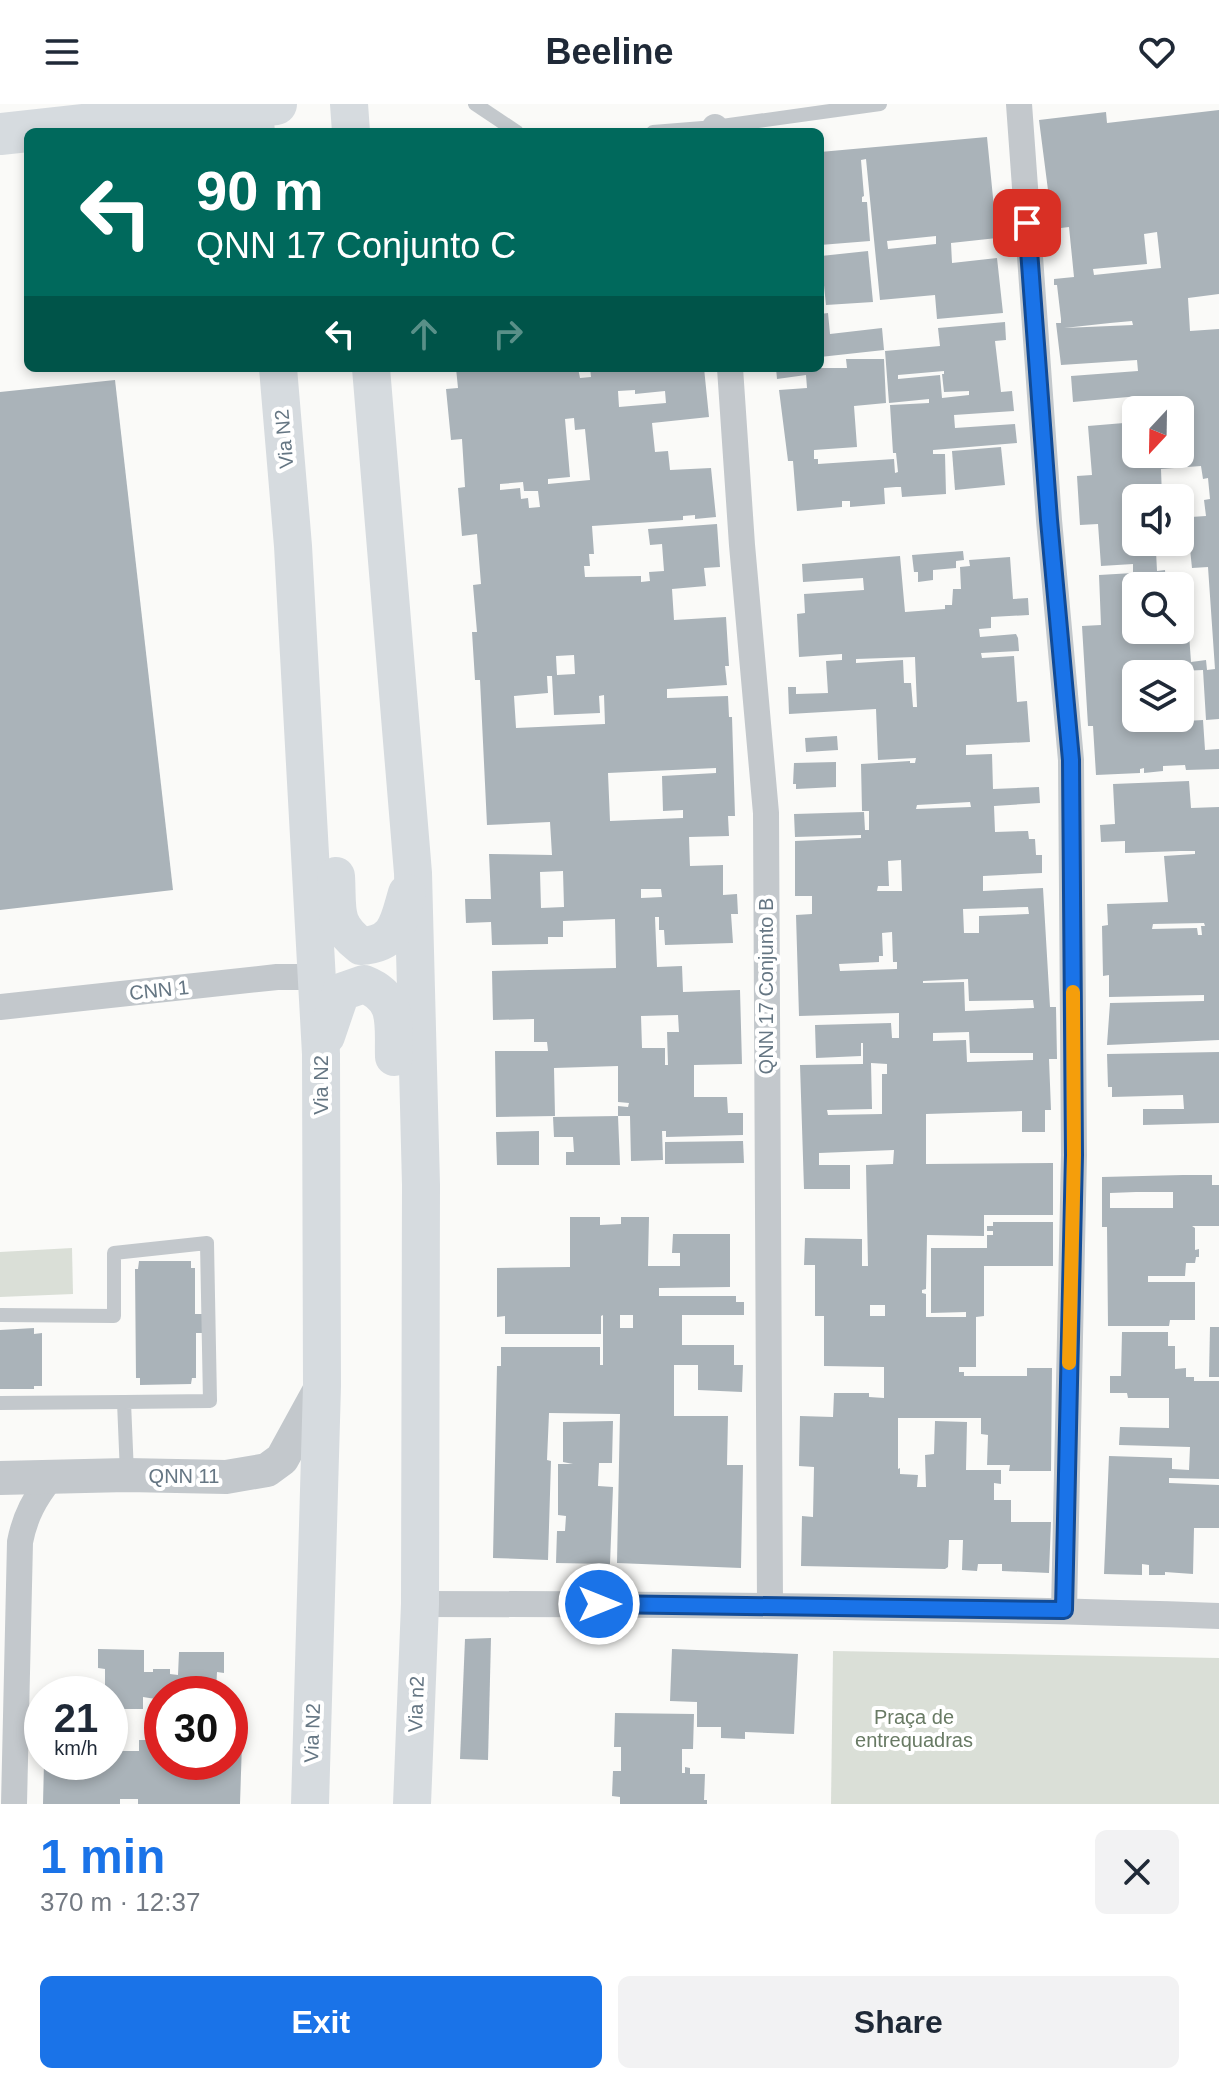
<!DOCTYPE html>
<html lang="en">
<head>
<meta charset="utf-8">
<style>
	:root { --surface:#fff; --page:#f2f2f3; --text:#1f2937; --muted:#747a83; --accent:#1a73e8 }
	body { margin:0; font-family:Helvetica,sans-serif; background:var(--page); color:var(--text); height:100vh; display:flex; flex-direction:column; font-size:30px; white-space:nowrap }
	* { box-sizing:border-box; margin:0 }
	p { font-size:26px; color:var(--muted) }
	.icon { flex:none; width:44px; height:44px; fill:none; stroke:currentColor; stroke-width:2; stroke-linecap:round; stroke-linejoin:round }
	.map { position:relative; height:1700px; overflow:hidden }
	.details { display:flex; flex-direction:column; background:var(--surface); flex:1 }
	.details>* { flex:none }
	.top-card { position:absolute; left:24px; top:24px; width:800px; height:244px; border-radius:12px; box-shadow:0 4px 12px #0003; background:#00695c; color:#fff; overflow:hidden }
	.needle { width:52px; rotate:202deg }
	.tools { position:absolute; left:1122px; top:292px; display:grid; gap:16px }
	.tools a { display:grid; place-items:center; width:72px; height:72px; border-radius:12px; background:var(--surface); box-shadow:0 4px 12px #0003; font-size:40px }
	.speed { position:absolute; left:24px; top:1572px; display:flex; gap:16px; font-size:40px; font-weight:700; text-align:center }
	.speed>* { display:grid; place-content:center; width:104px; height:104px; border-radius:50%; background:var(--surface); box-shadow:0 4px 12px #0003; line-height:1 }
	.speed small { font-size:20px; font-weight:400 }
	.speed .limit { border:12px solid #d22; background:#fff; color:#111 }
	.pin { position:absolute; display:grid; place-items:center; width:68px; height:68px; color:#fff; margin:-34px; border-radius:16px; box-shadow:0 4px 12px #0006 }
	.me { position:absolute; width:88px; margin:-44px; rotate:90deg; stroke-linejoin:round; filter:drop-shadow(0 0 6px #0008) }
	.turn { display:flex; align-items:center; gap:28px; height:168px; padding:0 40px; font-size:36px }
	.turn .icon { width:104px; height:104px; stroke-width:2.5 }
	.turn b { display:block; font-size:56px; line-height:68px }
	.lanes { display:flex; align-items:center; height:76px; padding:0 40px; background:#0003; justify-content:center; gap:40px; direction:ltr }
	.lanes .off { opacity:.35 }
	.round { display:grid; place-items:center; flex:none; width:84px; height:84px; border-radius:12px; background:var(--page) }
	.overview { display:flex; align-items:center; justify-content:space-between; height:136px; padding:0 40px }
	h1 { font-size:48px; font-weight:700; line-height:60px; color:var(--accent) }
	.cta { display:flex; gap:16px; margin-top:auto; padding:16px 40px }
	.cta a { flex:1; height:92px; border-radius:12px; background:var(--accent); color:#fff; font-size:32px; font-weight:700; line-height:92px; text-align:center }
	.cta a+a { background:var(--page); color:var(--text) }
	header { display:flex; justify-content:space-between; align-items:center; height:104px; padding:0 40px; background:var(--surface); font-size:36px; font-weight:700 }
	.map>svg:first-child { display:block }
	.green { fill:#dadfd7 }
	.building { fill:#aab3b9; fill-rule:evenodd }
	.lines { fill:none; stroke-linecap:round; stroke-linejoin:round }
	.service { stroke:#c3c8cc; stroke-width:14 }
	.minor { stroke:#c3c8cc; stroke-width:26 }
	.tertiary { stroke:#c3c8cc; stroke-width:34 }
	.secondary { stroke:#d6dbdf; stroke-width:38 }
	.primary { stroke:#d6dbdf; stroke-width:42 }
	.route-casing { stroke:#114b97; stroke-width:20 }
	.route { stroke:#1a73e8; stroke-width:14 }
	.slow { stroke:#f59e0b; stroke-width:14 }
	.labels { text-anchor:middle; stroke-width:8; stroke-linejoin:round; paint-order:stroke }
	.street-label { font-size:20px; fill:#657683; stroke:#fff }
	.park-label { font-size:20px; fill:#687a64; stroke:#fff }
</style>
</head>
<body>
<header><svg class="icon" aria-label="menu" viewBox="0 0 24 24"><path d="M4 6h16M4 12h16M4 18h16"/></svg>Beeline<svg class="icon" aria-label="heart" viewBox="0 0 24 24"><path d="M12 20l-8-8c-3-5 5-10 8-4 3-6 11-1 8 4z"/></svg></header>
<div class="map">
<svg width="1219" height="1700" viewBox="0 0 1219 1700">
	<rect width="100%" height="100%" fill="#fafaf8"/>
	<g class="green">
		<polygon points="72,1144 73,1190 0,1193 0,1148"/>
		<polygon points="833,1547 1219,1554 1219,1700 831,1700"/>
	</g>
	<g class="building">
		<path d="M1219,6V190L1188,194L1190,227L1219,225V615L1206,616L1203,566L1182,567L1184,617L1138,619V624L1186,622V617L1203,616L1205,646L1219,645V665L1186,666L1185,661L1163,662V667L1144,669V664L1140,665V669L1096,671L1093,622H1088L1082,522L1101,521L1099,471L1133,469V460L1101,462L1098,420L1080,421L1077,372L1092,371L1088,322L1136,318V350H1159L1160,359H1166V356L1178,355L1177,350H1180L1181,314L1180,306H1139V292L1073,298L1071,272L1138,267L1137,256L1061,261L1056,219H1061V215L1057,181H1054V175L1074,173L1069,123L1053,125L1039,16L1106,8L1107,19ZM1157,128L1161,164L1094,171L1093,165L1147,160L1144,130ZM1132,217L1133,221L1064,224L1110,219ZM1201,362L1203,375L1208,374L1210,395L1204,396L1206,412L1191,413L1190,401L1180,402V438H1136V394H1162L1161,365ZM1190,445L1192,464L1208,463L1215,565L1207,566L1206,556L1191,558L1188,516H1180V526L1125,525L1124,512L1136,511V482H1166L1165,466L1157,467L1156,447ZM1142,562H1148V570H1180V614H1136V570H1139V563Z"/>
		<path d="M987,33L997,134L951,139L952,159L997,154L1003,209L937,215L935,191L880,196L866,55L861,56L864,92L862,93V98H867L870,137L820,141V48ZM936,132V140L888,145L887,137Z"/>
		<polygon points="868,147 873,198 826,201 821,152"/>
		<polygon points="828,209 830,230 882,224 884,246 820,253 820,210"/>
		<path d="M1005,218L1006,236L995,237L1001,288L1012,287L1014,307L954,311L955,324L1015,320L1017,339L933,346V350H945L946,390L902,393L901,383H896L884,384L885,400L850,403V397H842V403L797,407L793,357H788L779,286L807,284L806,271L777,275L776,264H847L846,255H884L886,299L854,302L857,343L814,346V355H818V360L894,355L895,369L898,368L896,349H893L890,301L929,299V295L889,299L885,247L940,242L938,224ZM944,267V270H942L944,288L969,287V291L942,294L940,271L898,275V271Z"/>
		<path d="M456,264H578L580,274L591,273L590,264H704L709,313L652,319L655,348L668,347L670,366L711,364L716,413L695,415V411L683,412V416L592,422L594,450H589L590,462H584L585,473L641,472V478L650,477L649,468L664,467L662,440L650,441L648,425L717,420L720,463L704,464L706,482L672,485L674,516L726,513L729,562H725L727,581L667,585V594L728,592L729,613H732L735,712H728L729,732L689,733L690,762L723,761V791L737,790L738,810H731L733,839L665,841L664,826H659V813H655L657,863L682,862L683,888L740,886L742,960L694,961V993H727L728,1009H743V1031L666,1033V1027H662L663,1056L631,1057L630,1012H618V1002L628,1003L629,999L618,998V962L554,964L555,1012L496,1013L495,947H548L547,938H534V915L493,916L492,867L616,864L615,815L563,817V833H548V840L492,841L491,818L466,819L465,795H491L489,750L552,751L550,718L487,721L480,576H475L472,528H477L473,481L481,480L477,430L462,432L458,384L465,383L462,335L451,336L446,285L458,284ZM635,286V290L665,287L666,299L619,303L618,287ZM574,314L575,326L585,325L590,376L548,380V375L570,373L565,315ZM523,378L524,387H538L540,403L529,404L528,394L521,395L520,384L500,386V380ZM574,551L575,570L557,571L556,552ZM547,572H552L554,611L600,609L599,592L604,591L605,620L516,624L514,592L548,589ZM716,664V669L662,672L663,707L683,706V714L610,717L608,669ZM563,767L564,803L541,804L540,768ZM641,785H661L662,793L641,794ZM678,911L679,928H667L668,961H665V944H642L641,912Z"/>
		<polygon points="115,276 173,786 0,806 0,288"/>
		<polygon points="1001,343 1005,381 955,386 952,347"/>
		<polygon points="963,447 964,456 956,457 956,464 933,466 933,476 918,478 918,468 914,468 912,451"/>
		<path d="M900,452L905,508L945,505V501H952L953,485H961L960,463L970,462L969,456L1010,453L1013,495L1028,494L1029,511L991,513V524L979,525L980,533L1016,530L1018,534L1019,547L981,549L982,554L1014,552L1017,598L1027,597L1030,638L966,641V651L992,650L993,685L1039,683L1040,699L994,702L995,728L1028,727L1029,735H1035L1036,751H1042V769L983,772V787L1043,784L1050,903H1056L1057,955H1049L1051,1006H1045V1028H1022V1007L926,1010V1060L1053,1059V1111H984V1132L927,1131L926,1185L922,1186V1189L926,1190V1213H966V1208L931,1209V1144H987V1131H993V1127H987V1122H993V1118H1053V1162H984V1212L976,1213V1263H959V1268H964V1272H1027V1264H1052L1051,1367H1009L1010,1361H987L988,1331L981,1330V1314H898V1365L900,1364V1370L918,1371L917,1383H926L925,1351L934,1350L935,1317L967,1318L966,1366H1001V1380L994,1379V1396H1011V1418H1051L1049,1469L1002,1467V1460H978L977,1467L962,1466L963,1436H949L948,1463L945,1465L801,1462L802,1412L813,1413L814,1363L799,1362L800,1312L833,1313L834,1289H869V1293L884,1294V1263L824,1262V1212H815V1161H804L805,1134L862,1135V1162H868L866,1061L893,1060L894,1046L819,1049V1061H850V1085H804L800,961L863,960V939H861V952L816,954L815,921L891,919L892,934H899V909L799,912L796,811L812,810V792H795V737L861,734V731L795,733L794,710L864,708L865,726H869V707H862L861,660L910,657V659H915L916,654L878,656L876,605L789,610L788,583H796V590L828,589L826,557L842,556V550L799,553L797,510L805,509L804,490L864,486L863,474L803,478L802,460ZM915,553L917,603H913L911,579H904L903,556L856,559V555ZM970,698L971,703L916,705L917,701ZM901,756L902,787H877L878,782H889L888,757ZM1028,803L1029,810L979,812V829H964L963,805ZM892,828L893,858H897V865L840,867L839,860L879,858V852H883L882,829ZM968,875L969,897L1033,896L1034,904L965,907L964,878L923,879V877ZM969,928L970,949H1033V956L967,958L966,936L933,937V929ZM871,959L887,960V970H882V1010L828,1011L827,1006L872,1005ZM870,1201H885V1212H870Z"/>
		<polygon points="837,632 838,646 806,648 805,634"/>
		<polygon points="836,658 836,683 796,685 796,680 793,680 794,659"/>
		<path d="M1189,677L1191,704L1219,703V936L1107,941L1110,899L1204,897V891L1109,893V871L1103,872L1102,822L1108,821L1107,800L1168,798L1164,752L1195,750V747H1180L1125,749V737L1101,738L1100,721L1115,720L1113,680ZM1204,819L1205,822H1201L1202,831H1198L1197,824L1152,825L1153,820Z"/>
		<polygon points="1219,948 1219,1019 1143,1021 1143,1005 1184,1005 1183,991 1112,993 1112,983 1108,983 1107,950"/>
		<polygon points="618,1012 620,1061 566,1061 566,1048 574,1048 573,1033 554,1033 553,1013"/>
		<polygon points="539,1027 539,1061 497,1061 496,1028"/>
		<polygon points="743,1037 744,1059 665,1060 665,1038"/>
		<path d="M1183,1071H1212V1081H1219V1122H1192L1195,1124V1146L1199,1145V1153H1196L1195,1159H1186L1185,1172H1148V1178H1195V1216H1170L1169,1222H1108L1107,1123H1102V1073ZM1136,1088H1173V1104H1110V1089Z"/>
		<path d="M570,1113H600V1121L621,1120V1113H649L648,1162H680V1149H672L673,1130H730V1183L659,1184V1192H736V1198H744V1211H682V1241H734V1261H743L742,1288L698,1286V1261H674V1312H728L727,1361H743L741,1464L617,1459L620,1310L549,1309L547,1356L551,1357L548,1456L493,1454L497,1262H501V1243H600V1261H603V1211L601,1212V1230H505V1212L497,1213V1164L570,1163ZM620,1211H633V1224H620Z"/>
		<polygon points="139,1157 191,1157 191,1164 195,1164 195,1210 203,1210 203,1229 196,1229 196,1274 192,1274 191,1280 140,1281 140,1274 136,1274 135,1165 138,1165"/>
		<polygon points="1210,1223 1219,1223 1219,1273 1209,1273"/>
		<polygon points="34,1224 34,1230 42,1229 42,1282 34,1282 34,1285 0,1285 0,1226"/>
		<polygon points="1122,1228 1168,1228 1168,1242 1175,1242 1175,1265 1186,1264 1186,1273 1194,1273 1194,1277 1219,1277 1219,1375 1169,1374 1169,1379 1219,1381 1219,1424 1194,1424 1193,1470 1165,1468 1165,1471 1149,1471 1149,1461 1142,1460 1142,1471 1104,1470 1109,1352 1172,1354 1172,1365 1189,1366 1190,1343 1119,1341 1120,1323 1169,1324 1169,1294 1128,1294 1127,1289 1110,1289 1110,1272 1121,1272"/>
		<polygon points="613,1317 612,1359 599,1359 598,1382 613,1383 610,1460 556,1459 557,1427 565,1427 566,1412 558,1411 558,1360 573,1360 563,1358 563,1318"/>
		<polygon points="491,1534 488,1656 460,1655 465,1535"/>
		<polygon points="98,1545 144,1546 144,1568 153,1568 153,1565 170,1565 170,1570 178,1571 179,1548 224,1548 224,1569 217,1568 216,1587 223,1587 223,1590 162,1590 162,1596 143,1593 143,1605 110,1605 110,1590 97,1590 97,1584 105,1584 105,1565 98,1564"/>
		<polygon points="672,1545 798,1550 794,1630 745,1628 745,1635 721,1634 721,1623 697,1623 697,1598 670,1597"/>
		<polygon points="615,1609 694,1610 693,1645 682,1645 682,1669 685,1669 685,1663 690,1664 690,1670 705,1670 704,1696 707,1696 707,1700 620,1700 620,1693 612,1692 613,1667 621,1667 621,1643 614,1643"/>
		<polygon points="110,1635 122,1635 122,1647 139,1647 139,1636 162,1636 162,1658 230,1658 230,1637 242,1638 240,1700 138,1700 138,1695 120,1695 120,1700 43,1700 44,1658 110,1658"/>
	</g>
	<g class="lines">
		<g class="service">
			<polyline points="475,0 517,28"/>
			<polyline points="653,28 715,23 880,0"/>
			<polyline points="0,1211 114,1212 114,1149 207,1139 210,1297 124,1298 127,1370"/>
			<polyline points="0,1299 124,1298"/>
		</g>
		<g class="minor">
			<polyline points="1019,0 1049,416 1071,656 1074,1051 1064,1506"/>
			<polyline points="715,23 715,28"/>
			<polyline points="730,264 742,441 766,709 770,1501"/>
			<polyline points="0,903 277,873 318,873"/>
			<path d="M420,1500C686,1500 953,1503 1219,1512"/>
			<path d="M14,1700L20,1438C25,1412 35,1394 51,1374"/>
		</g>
		<polyline class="tertiary" points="0,1374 127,1371 226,1373 267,1366 282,1355 322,1282"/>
		<g class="secondary">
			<polyline points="253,0 256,28"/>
			<polyline points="349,0 351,28"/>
			<polyline points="278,264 293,442 321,950 322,1282 310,1700"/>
			<polyline points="371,264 413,769 421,1081 420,1500 412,1700"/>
			<path d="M336,772C338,807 332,820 361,842C397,840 398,819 407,789"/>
			<path d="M326,932L341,888L364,880C400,894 393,921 394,953"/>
		</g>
		<polyline class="primary" points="0,30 276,0"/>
	</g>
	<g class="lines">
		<defs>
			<polyline id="route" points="599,1500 1064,1506 1074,1051 1071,656 1049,416 1027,119"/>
		</defs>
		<use href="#route" class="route-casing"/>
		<use href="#route" class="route"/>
		<polyline class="slow" points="1069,1259 1074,1051 1073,888"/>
	</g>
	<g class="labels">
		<g class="street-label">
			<text transform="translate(284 335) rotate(-95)" y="7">Via N2</text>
			<text transform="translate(766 882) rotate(-90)" y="7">QNN 17 Conjunto B</text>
			<text transform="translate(159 886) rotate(-6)" y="7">CNN 1</text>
			<text transform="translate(321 981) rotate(-90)" y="7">Via N2</text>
			<text x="184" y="1379">QNN 11</text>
			<text transform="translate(416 1600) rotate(-88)" y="7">Via n2</text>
			<text transform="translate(312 1629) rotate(-88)" y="7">Via N2</text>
		</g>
		<g class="park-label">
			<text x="914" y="1620">Praça de<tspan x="914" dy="23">entrequadras</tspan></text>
		</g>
	</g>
</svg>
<div class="tools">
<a><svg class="needle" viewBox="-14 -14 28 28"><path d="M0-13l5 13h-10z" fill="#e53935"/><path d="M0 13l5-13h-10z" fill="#747a83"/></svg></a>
<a><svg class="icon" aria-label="sound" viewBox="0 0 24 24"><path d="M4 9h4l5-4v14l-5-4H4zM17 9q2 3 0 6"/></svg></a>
<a><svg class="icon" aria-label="search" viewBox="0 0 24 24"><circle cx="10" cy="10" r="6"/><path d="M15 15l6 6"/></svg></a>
<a><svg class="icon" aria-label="layers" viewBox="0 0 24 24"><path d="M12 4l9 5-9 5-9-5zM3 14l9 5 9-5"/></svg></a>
</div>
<div class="speed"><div>21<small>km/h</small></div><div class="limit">30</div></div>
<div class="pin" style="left:1027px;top:119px;background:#d93025"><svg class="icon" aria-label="arrive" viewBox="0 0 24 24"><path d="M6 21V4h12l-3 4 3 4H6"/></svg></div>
<svg class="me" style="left:599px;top:1500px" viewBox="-20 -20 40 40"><circle r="17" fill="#1a73e8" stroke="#fff" stroke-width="3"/><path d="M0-11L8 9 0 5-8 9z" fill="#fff"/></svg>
<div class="top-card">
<div class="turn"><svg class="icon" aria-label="left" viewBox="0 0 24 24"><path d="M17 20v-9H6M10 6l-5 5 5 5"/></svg><div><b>90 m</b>QNN 17 Conjunto C</div></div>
<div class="lanes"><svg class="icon" aria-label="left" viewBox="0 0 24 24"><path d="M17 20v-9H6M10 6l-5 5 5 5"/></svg><svg class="icon off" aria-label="ahead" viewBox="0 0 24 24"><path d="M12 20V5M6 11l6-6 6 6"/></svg><svg class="icon off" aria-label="right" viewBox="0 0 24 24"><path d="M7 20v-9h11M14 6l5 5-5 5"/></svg></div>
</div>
</div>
<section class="details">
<div class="overview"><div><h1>1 min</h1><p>370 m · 12:37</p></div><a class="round"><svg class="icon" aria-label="close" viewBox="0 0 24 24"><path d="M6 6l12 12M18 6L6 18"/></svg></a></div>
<div class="cta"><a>Exit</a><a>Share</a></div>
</section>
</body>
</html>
